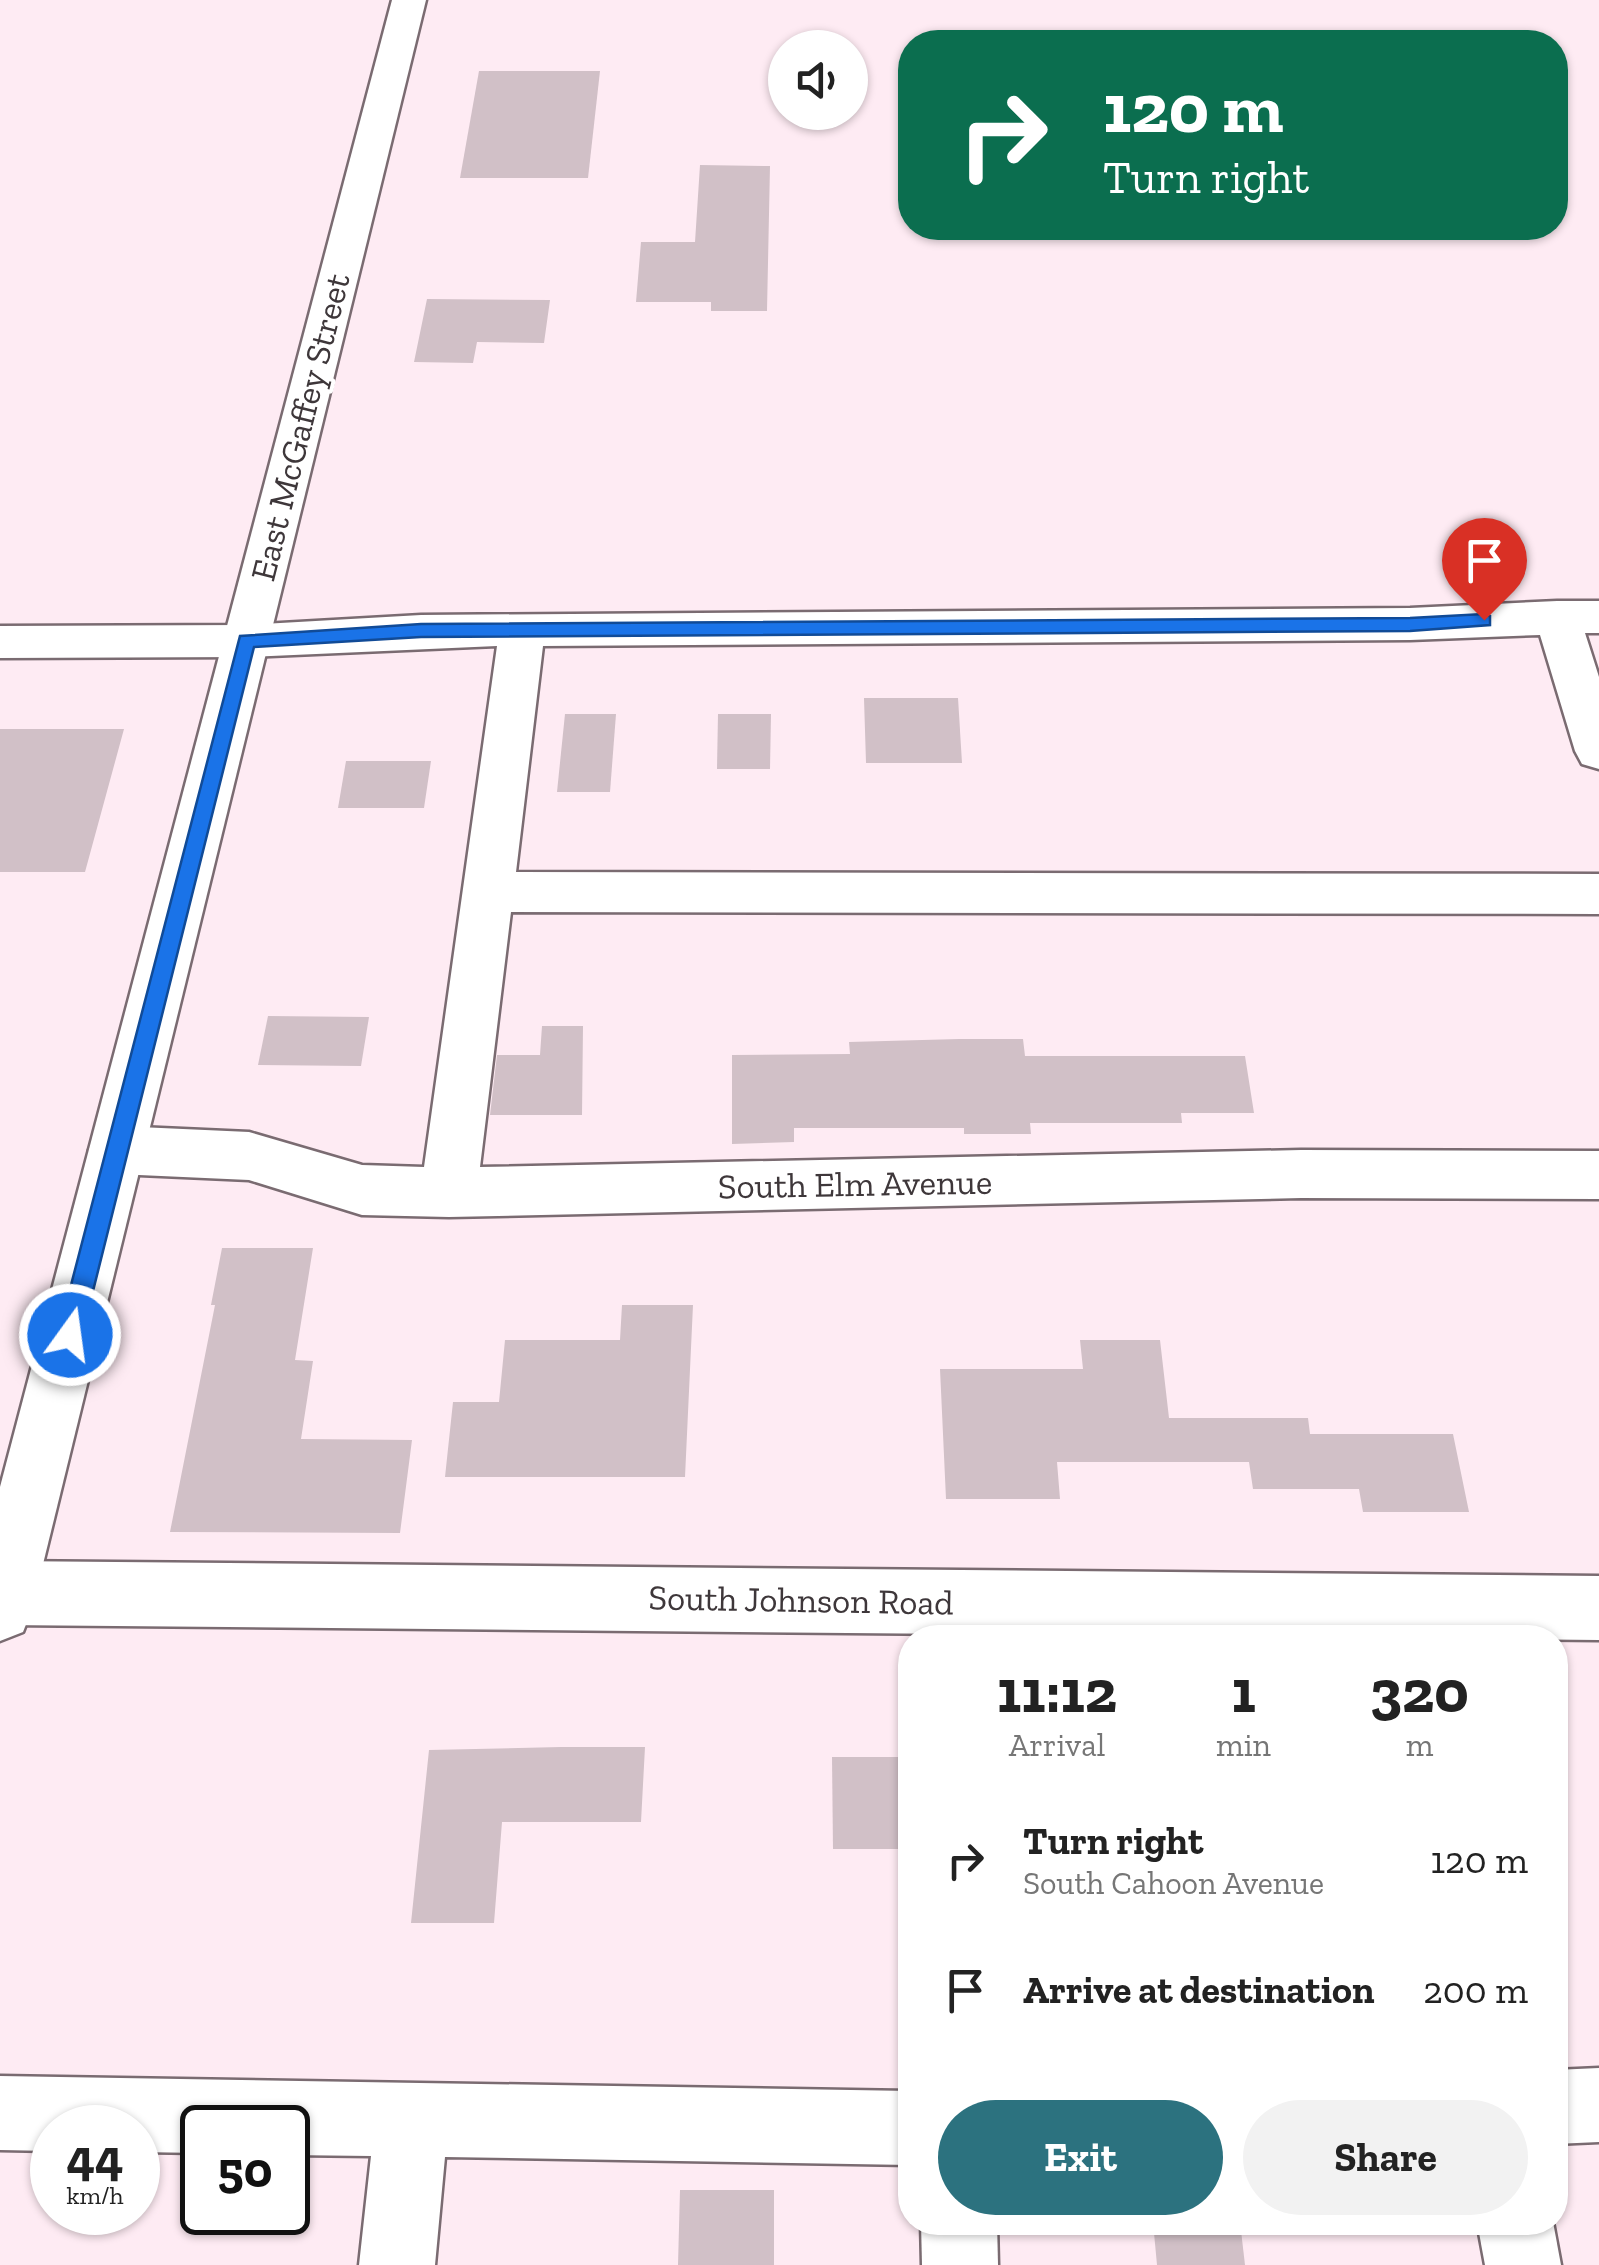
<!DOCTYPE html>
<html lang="en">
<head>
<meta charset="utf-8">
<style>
	:root { --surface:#fff; --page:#f2f2f2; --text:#222; --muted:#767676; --accent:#2c727f }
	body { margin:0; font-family:"Zilla Slab",serif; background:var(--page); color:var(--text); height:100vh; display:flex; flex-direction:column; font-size:38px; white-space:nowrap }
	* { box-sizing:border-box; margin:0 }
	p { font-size:32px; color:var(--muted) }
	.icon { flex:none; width:55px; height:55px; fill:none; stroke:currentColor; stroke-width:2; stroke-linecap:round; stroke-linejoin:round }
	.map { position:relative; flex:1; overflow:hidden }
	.sheet { position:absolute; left:898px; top:1625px; width:670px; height:610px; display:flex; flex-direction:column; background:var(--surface); border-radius:40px; box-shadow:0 2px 8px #0004 }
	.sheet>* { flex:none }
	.top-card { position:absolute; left:898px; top:30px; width:670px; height:210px; border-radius:40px; box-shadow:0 2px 8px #0004; background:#0b6e4f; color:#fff; overflow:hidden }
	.buttons { position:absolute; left:768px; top:30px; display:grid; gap:20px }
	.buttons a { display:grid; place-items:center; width:100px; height:100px; border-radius:50%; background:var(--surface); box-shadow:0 2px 8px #0004; font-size:50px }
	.speed { position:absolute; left:30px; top:2105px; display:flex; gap:20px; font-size:50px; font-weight:700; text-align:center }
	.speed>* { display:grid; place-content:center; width:130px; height:130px; border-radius:50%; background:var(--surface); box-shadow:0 2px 8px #0004; line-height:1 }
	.speed small { font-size:25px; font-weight:400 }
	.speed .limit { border:5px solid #111; border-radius:15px; background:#fff; color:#111 }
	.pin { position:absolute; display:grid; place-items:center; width:85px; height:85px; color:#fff; margin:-102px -42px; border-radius:50% 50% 50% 0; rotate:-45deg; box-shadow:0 0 10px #0007 }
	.pin .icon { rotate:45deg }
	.me { position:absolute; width:110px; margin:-55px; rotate:14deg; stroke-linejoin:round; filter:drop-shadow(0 0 8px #0008) }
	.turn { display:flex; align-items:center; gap:35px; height:210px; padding:0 40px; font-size:45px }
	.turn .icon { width:130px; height:130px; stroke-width:2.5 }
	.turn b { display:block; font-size:70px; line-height:85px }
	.eta { display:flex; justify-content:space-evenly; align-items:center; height:170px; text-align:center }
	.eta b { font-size:60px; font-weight:700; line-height:70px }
	.cta { display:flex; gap:20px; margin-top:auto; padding:20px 40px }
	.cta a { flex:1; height:115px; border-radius:60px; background:var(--accent); color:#fff; font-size:40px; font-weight:700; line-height:115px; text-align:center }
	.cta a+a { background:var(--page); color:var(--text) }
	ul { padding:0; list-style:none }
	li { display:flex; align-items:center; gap:30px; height:130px; padding:0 40px }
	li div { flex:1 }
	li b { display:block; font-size:38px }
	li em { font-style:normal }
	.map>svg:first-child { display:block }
	.building { fill:#d1c0c7 }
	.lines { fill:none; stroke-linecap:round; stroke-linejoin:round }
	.minor-casing { stroke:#7a6b71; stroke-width:5 }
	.major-casing { stroke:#7a6b71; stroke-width:5 }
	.minor { fill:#fff; fill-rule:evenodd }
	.major { fill:#fff; fill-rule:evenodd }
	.route { fill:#1a73e8; stroke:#114b97; stroke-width:2.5 }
	.labels { text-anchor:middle; stroke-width:8; stroke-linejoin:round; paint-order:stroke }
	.street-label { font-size:35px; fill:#3e373a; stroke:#fff }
</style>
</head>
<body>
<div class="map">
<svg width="1599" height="2265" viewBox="0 0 1599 2265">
	<rect width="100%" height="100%" fill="#feebf3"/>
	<g class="building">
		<polygon points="479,71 600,71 588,178 460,178"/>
		<polygon points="700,165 770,166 767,311 711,311 711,302 636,302 641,242 695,242"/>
		<polygon points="427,299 550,300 544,343 477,342 473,363 414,362"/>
		<polygon points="864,698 958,698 962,763 866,763"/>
		<polygon points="565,714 616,714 610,792 557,792"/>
		<polygon points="718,714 771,714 770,769 717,769"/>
		<polygon points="0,729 124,729 85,872 0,872"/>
		<polygon points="346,761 431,761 424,808 338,808"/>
		<polygon points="268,1016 369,1017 361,1066 258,1065"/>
		<polygon points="542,1026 583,1026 582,1115 490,1115 497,1055 540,1055"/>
		<polygon points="959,1039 1023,1039 1025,1056 1245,1056 1254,1113 1181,1113 1182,1123 1030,1123 1031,1134 964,1134 964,1128 794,1128 794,1142 732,1144 732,1055 850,1054 849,1042"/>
		<polygon points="222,1248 313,1248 295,1360 313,1361 301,1439 412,1440 400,1533 170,1532 215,1305 211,1305"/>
		<polygon points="622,1305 693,1305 685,1477 445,1477 453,1402 499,1402 505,1340 620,1340"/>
		<polygon points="1080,1340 1160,1340 1169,1418 1308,1418 1310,1434 1453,1434 1469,1512 1363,1512 1359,1489 1253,1489 1249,1462 1057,1462 1060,1499 946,1499 940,1369 1083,1369"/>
		<polygon points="561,1747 645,1747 641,1822 502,1822 494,1923 411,1923 429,1750"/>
		<polygon points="832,1757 910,1757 910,1849 833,1849"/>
		<polygon points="680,2190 774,2190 774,2265 678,2265"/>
		<polygon points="1153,2222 1240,2222 1245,2265 1157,2265"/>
	</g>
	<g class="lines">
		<defs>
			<g id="minor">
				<polygon points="1557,601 1599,601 1599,633 1585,633 1599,677 1599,769 1582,764 1575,751 1540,635 1410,640 543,646 516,872 1599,874 1599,914 511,912 480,1167 1301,1150 1599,1151 1599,1199 1301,1198 449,1217 362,1215 249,1180 117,1174 97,1167 89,1150 97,1133 117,1126 249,1132 362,1165 424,1167 497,646 246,657 0,658 0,626 246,625 421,615 1410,608"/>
				<polygon points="4,1561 1599,1576 1599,1640 4,1625 0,1623 0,1563"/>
				<polygon points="1599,2068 1599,2142 1555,2144 1555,2070"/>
				<polygon points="0,2076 910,2091 910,2165 445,2157 435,2265 359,2265 371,2156 288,2155 288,2128 202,2128 202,2153 138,2152 138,2128 52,2128 52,2151 0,2150"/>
				<polygon points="921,2222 997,2222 998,2265 922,2265"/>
				<polygon points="1477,2222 1553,2222 1561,2265 1485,2265"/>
			</g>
			<polygon id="major" points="392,0 426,0 32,1609 23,1632 0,1641 0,1487"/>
		</defs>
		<use href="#minor" class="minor-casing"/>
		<use href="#major" class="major-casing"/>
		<use href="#minor" class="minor"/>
		<use href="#major" class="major"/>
	</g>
	<polygon class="route" points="1484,614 1490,616 1490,625 1410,631 421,637 254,647 82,1335 78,1343 70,1346 61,1343 58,1335 240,636 421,624 1410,618"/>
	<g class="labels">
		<g class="street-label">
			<text transform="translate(300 427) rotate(-76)" y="12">East McGaffey Street</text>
			<text transform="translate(855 1184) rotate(-1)" y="12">South Elm Avenue</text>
			<text transform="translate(801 1600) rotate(1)" y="12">South Johnson Road</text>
		</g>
	</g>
</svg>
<div class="buttons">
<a><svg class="icon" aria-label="sound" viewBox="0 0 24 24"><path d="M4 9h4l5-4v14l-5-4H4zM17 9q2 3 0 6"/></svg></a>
</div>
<div class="speed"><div>44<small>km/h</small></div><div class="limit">50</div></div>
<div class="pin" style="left:1484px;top:620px;background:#d93025"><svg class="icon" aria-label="arrive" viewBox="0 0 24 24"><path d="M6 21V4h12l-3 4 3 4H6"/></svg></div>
<svg class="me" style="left:70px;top:1335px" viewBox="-20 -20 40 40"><circle r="17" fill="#1a73e8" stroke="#fff" stroke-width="3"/><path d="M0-11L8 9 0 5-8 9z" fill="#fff"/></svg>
<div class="top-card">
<div class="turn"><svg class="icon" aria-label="right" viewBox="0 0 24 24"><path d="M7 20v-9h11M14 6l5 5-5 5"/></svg><div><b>120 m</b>Turn right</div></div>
</div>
<section class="sheet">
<div class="eta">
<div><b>11:12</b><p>Arrival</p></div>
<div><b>1</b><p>min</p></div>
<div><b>320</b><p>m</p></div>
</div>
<ul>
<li><svg class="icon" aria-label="right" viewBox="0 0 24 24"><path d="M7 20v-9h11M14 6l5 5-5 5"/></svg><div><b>Turn right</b><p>South Cahoon Avenue</p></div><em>120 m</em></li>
<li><svg class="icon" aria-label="arrive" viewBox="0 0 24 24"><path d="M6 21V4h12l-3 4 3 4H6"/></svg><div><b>Arrive at destination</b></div><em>200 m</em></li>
</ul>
<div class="cta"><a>Exit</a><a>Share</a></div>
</section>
</div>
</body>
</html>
